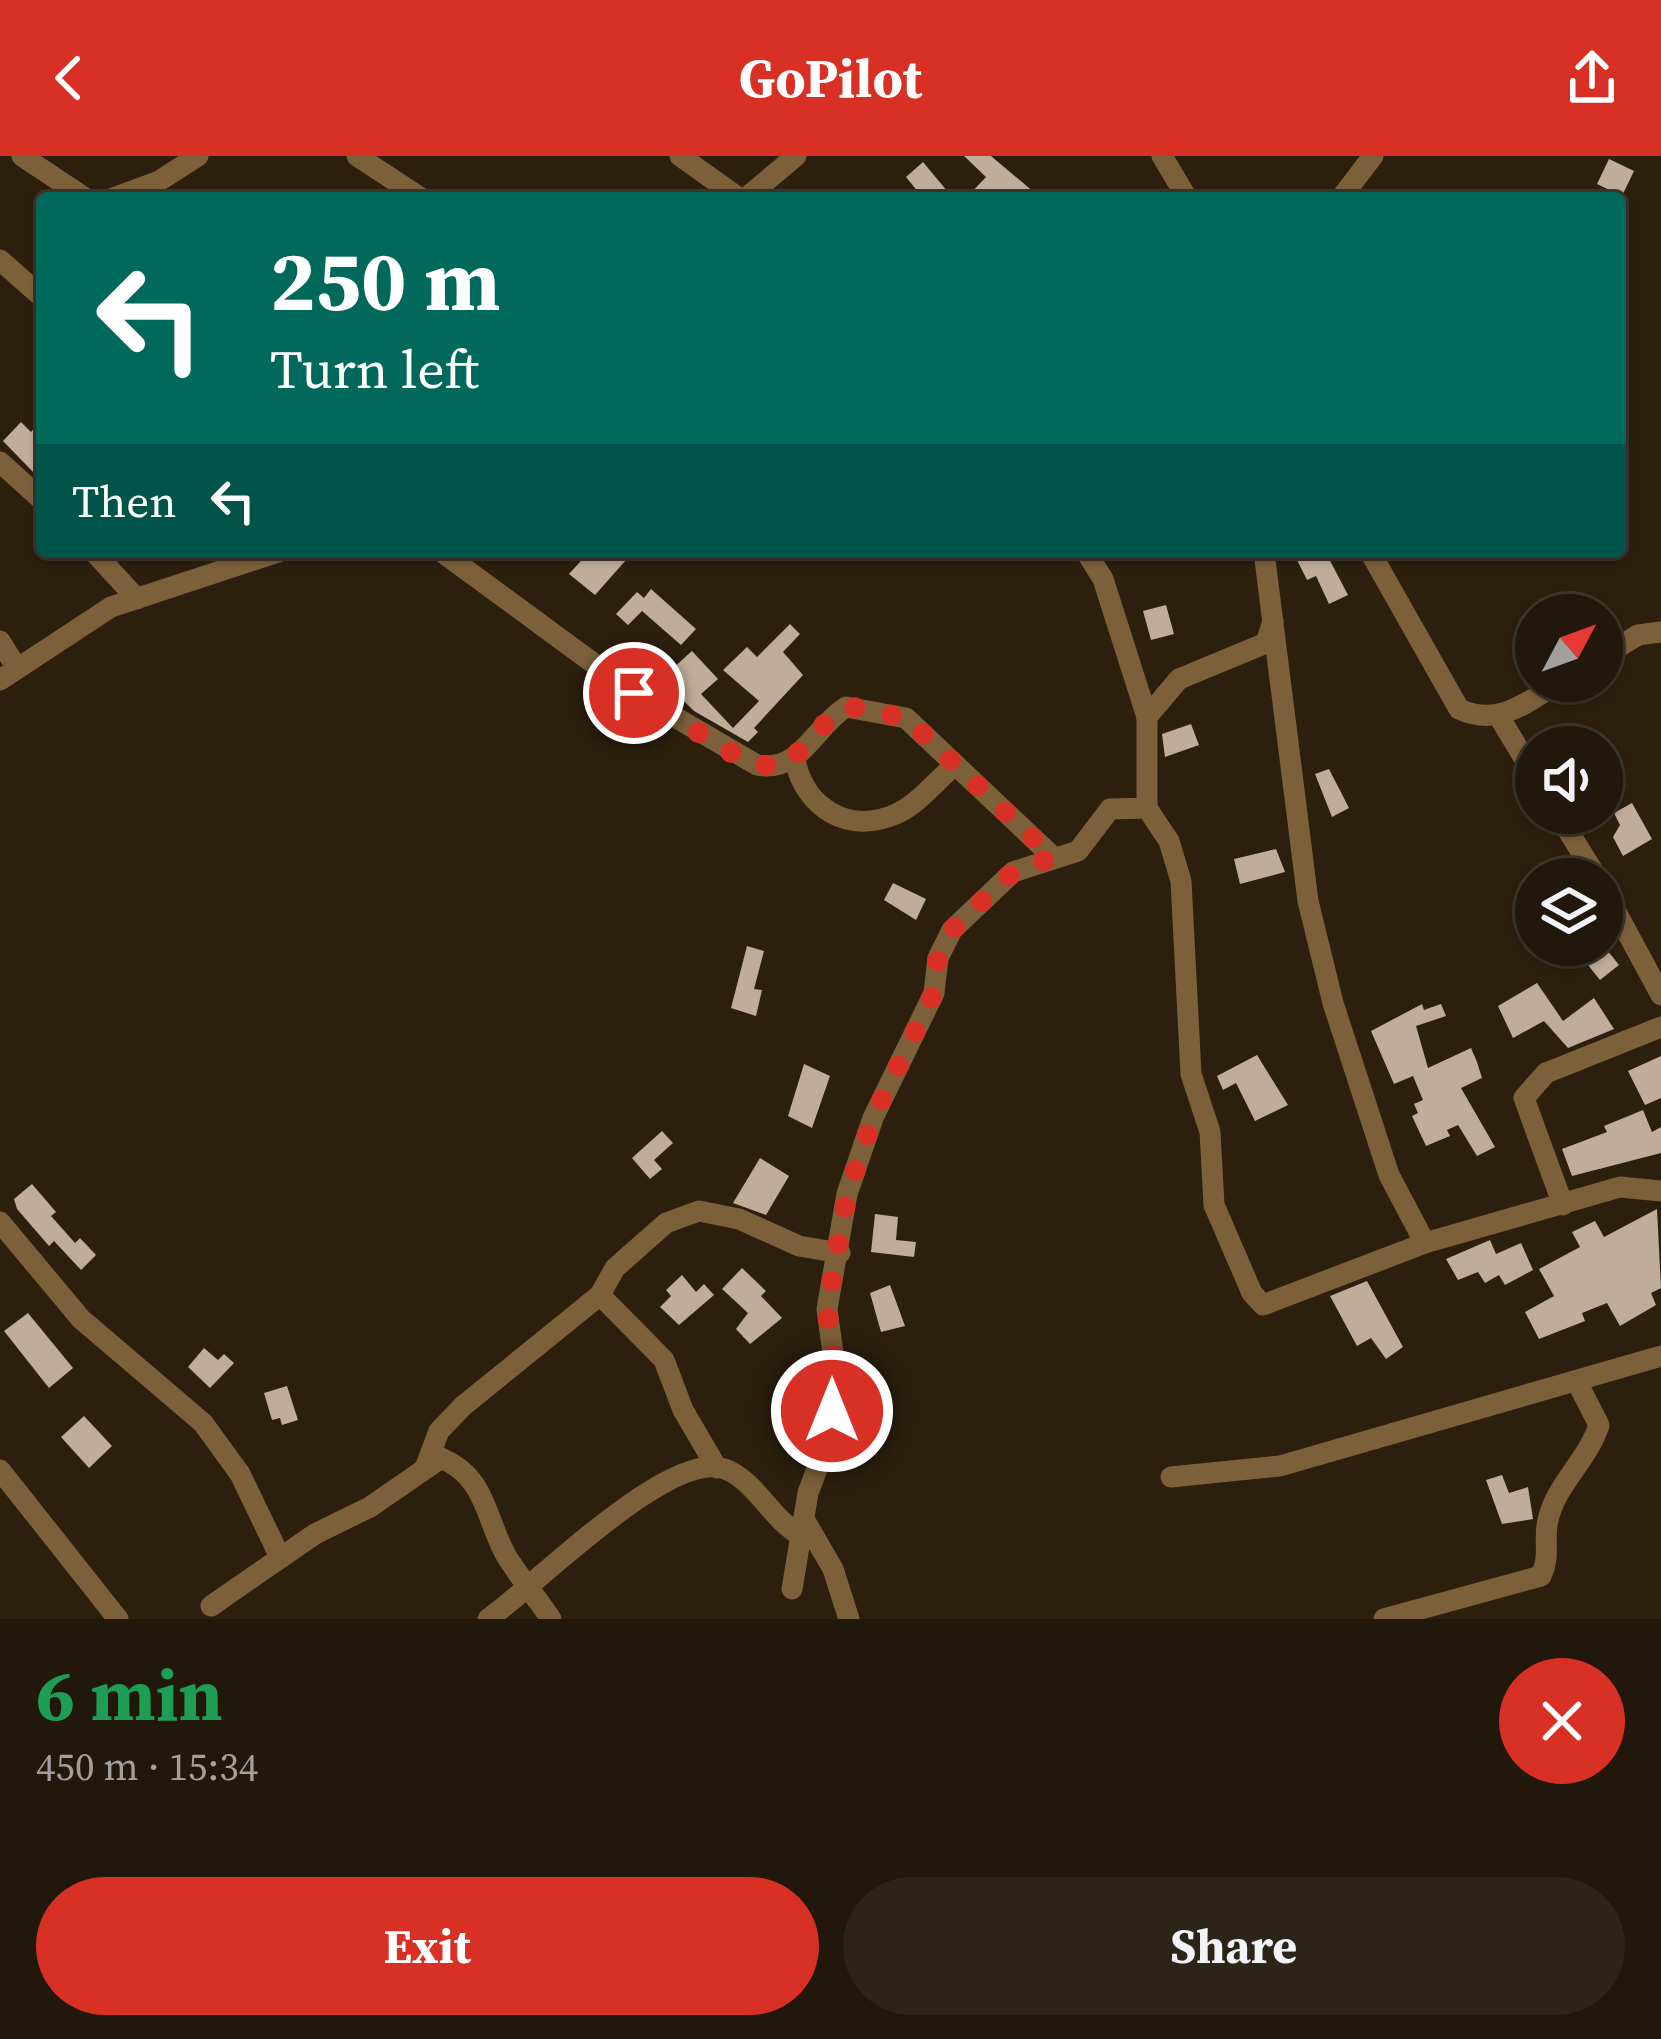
<!DOCTYPE html>
<html lang="en">
<head>
<meta charset="utf-8">
<style>
	:root { --surface:#21170a; --page:#2d2418; --text:#f1f3f6; --muted:#a29f9c; --line:#3e362b; --accent:#d93025 }
	body { margin:0; font-family:"Source Serif 4",serif; background:var(--page); color:var(--text); height:100vh; display:flex; flex-direction:column; font-size:45px; white-space:nowrap }
	* { box-sizing:border-box; margin:0 }
	p { font-size:39px; color:var(--muted) }
	.icon { flex:none; width:66px; height:66px; fill:none; stroke:currentColor; stroke-width:2; stroke-linecap:round; stroke-linejoin:round }
	.map { position:relative; height:1463px; overflow:hidden }
	.panel { display:flex; flex-direction:column; background:var(--surface); flex:1 }
	.panel>* { flex:none }
	.hud { position:absolute; left:36px; top:36px; width:1590px; height:366px; border-radius:12px; box-shadow:0 3px 9px #0004,0 0 0 3px var(--line); background:#00695c; color:#fff; overflow:hidden }
	.needle { width:78px; rotate:49deg }
	.controls { position:absolute; left:1515px; top:438px; display:grid; gap:24px }
	.controls a { display:grid; place-items:center; width:108px; height:108px; border-radius:50%; background:var(--surface); box-shadow:0 3px 9px #0004,0 0 0 3px var(--line); font-size:60px }
	.pin { position:absolute; display:grid; place-items:center; width:102px; height:102px; color:#fff; margin:-51px; border:6px solid #fff; border-radius:50%; box-shadow:0 3px 12px #0007 }
	.me { position:absolute; width:132px; margin:-66px; rotate:0deg; stroke-linejoin:round; filter:drop-shadow(0 0 9px #0008) }
	.turn { display:flex; align-items:center; gap:42px; height:252px; padding:0 36px; font-size:54px }
	.turn .icon { width:156px; height:156px; stroke-width:2.5 }
	.turn b { display:block; font-size:84px; line-height:102px }
	.then { display:flex; align-items:center; height:114px; padding:0 36px; background:#0003; gap:24px; font-size:45px }
	.round { display:grid; place-items:center; flex:none; width:126px; height:126px; border-radius:63px; background:var(--page) }
	.headline { display:flex; align-items:center; justify-content:space-between; height:204px; padding:0 36px }
	h1 { font-size:72px; font-weight:700; line-height:90px; color:#1e9e55 }
	.cta { display:flex; gap:24px; margin-top:auto; padding:24px 36px }
	.cta a { flex:1; height:138px; border-radius:72px; background:var(--accent); color:#fff; font-size:48px; font-weight:700; line-height:138px; text-align:center }
	.cta a+a { background:var(--page); color:var(--text) }
	header { display:flex; justify-content:space-between; align-items:center; height:156px; padding:0 36px; background:var(--accent); color:#fff; font-size:54px; font-weight:700 }
	.map>svg:first-child { display:block }
	.building { fill:#bfad99 }
	.lines { fill:none; stroke-linecap:round; stroke-linejoin:round }
	.minor { stroke:#7c603a; stroke-width:21 }
	.route { stroke:#d93025; stroke-width:21; stroke-dasharray:0 37.8 }
</style>
</head>
<body>
<header><svg class="icon" aria-label="back" viewBox="0 0 24 24"><path d="M15 5l-7 7 7 7"/></svg>GoPilot<svg class="icon" aria-label="share" viewBox="0 0 24 24"><path d="M12 15V3M7 8l5-5 5 5M5 13v7h14v-7"/></svg></header>
<div class="map">
<svg width="1661" height="1463" viewBox="0 0 1661 1463">
	<rect width="100%" height="100%" fill="#2c1f0e"/>
	<g class="building">
		<polygon points="964,0 991,0 1041,42 966,42 986,21"/>
		<polygon points="1609,3 1634,15 1622,40 1597,28"/>
		<polygon points="923,6 953,42 923,42 906,21"/>
		<polygon points="42,264 42,307 33,316 3,285 21,266 31,276"/>
		<polygon points="589,396 619,396 626,404 595,439 569,418"/>
		<polygon points="1293,396 1316,396 1319,401 1326,397 1348,439 1329,448 1316,420 1307,424"/>
		<polygon points="651,433 696,473 681,489 642,455 628,469 616,458 637,436 644,442"/>
		<polygon points="1166,449 1174,478 1151,484 1143,455"/>
		<polygon points="790,468 800,478 783,496 803,519 754,572 758,576 748,586 694,555 661,523 692,495 718,523 701,538 733,572 759,545 723,514 747,491 757,501"/>
		<polygon points="1191,568 1199,589 1165,601 1162,578"/>
		<polygon points="1329,613 1349,652 1332,661 1315,618"/>
		<polygon points="1632,647 1652,683 1623,700 1613,681 1620,669 1614,657"/>
		<polygon points="1276,693 1285,716 1240,728 1234,703"/>
		<polygon points="893,727 926,743 916,764 884,744"/>
		<polygon points="1572,789 1603,789 1619,809 1600,824"/>
		<polygon points="747,790 764,795 754,833 762,834 756,860 731,852"/>
		<polygon points="1537,827 1563,865 1594,842 1614,873 1568,892 1544,865 1513,882 1498,850"/>
		<polygon points="1422,848 1424,854 1441,848 1446,860 1416,870 1428,912 1471,892 1477,906 1482,922 1461,932 1495,991 1477,1000 1458,969 1447,974 1450,980 1426,990 1412,960 1418,957 1414,948 1423,944 1413,920 1394,928 1371,875"/>
		<polygon points="1257,899 1288,949 1255,965 1236,927 1223,934 1217,920"/>
		<polygon points="1661,900 1661,942 1645,949 1628,915"/>
		<polygon points="804,908 830,920 812,972 788,960"/>
		<polygon points="1643,954 1652,976 1661,971 1661,997 1572,1020 1562,993 1607,976 1604,970"/>
		<polygon points="662,975 673,987 654,1004 662,1013 650,1023 632,1002"/>
		<polygon points="760,1002 789,1020 766,1059 733,1047"/>
		<polygon points="32,1028 56,1056 51,1060 75,1087 80,1082 96,1099 81,1114 54,1085 49,1090 17,1053 14,1043"/>
		<polygon points="1657,1053 1661,1132 1651,1137 1656,1149 1620,1170 1607,1147 1582,1157 1585,1165 1539,1183 1525,1156 1554,1140 1539,1113 1580,1091 1572,1076 1595,1065 1604,1081"/>
		<polygon points="875,1058 898,1061 896,1084 916,1086 914,1101 871,1096"/>
		<polygon points="1490,1084 1496,1098 1521,1087 1533,1114 1505,1129 1499,1119 1485,1127 1478,1116 1458,1124 1446,1103"/>
		<polygon points="742,1112 766,1135 761,1140 782,1162 750,1188 736,1173 748,1157 722,1133"/>
		<polygon points="682,1119 696,1136 704,1128 714,1139 679,1169 660,1151 671,1140 666,1134"/>
		<polygon points="1367,1125 1403,1191 1386,1203 1371,1182 1357,1190 1330,1140"/>
		<polygon points="890,1129 905,1170 881,1176 870,1137"/>
		<polygon points="28,1157 73,1212 49,1232 4,1175"/>
		<polygon points="204,1192 218,1204 224,1198 234,1207 210,1232 188,1211"/>
		<polygon points="287,1230 298,1264 282,1269 280,1262 272,1264 264,1237"/>
		<polygon points="84,1260 112,1290 89,1312 61,1281"/>
		<polygon points="1502,1319 1509,1337 1528,1331 1533,1363 1502,1368 1486,1324"/>
	</g>
	<g class="lines">
		<g class="minor">
			<polyline points="22,0 85,42"/>
			<polyline points="357,0 421,42"/>
			<polyline points="680,0 739,42"/>
			<polyline points="1162,0 1187,42"/>
			<polyline points="113,42 159,25 198,0"/>
			<polyline points="746,42 796,0"/>
			<polyline points="1341,42 1373,0"/>
			<polyline points="0,104 42,141"/>
			<polyline points="0,306 42,344"/>
			<polyline points="94,396 137,443"/>
			<path d="M442,396L634,537L757,609C801,617 813,572 846,551L906,562L1053,701"/>
			<polyline points="1086,396 1103,423 1147,561"/>
			<polyline points="1264,396 1308,745 1333,847 1389,1019 1425,1087 1620,1031 1661,1035"/>
			<path d="M1370,396L1459,553C1499,572 1528,545 1562,525"/>
			<polyline points="0,485 17,512"/>
			<polyline points="1602,501 1638,479 1661,476"/>
			<polyline points="0,524 111,451 278,396"/>
			<polyline points="1498,559 1536,622"/>
			<path d="M795,604C805,652 848,679 896,658C917,649 937,624 955,609"/>
			<polyline points="1147,652 1169,685 1181,725 1191,918 1210,976 1214,1049 1252,1137 1263,1149 1425,1087"/>
			<polyline points="1557,657 1598,723"/>
			<polyline points="1602,730 1661,839"/>
			<polyline points="1563,1049 1524,942 1546,917 1661,871"/>
			<polyline points="0,1066 81,1163 203,1267 240,1318 280,1401"/>
			<polyline points="600,1139 664,1204 683,1254 717,1312"/>
			<polyline points="425,1312 439,1275 463,1250 600,1139 615,1112 666,1067 699,1055 739,1063 799,1090 840,1097"/>
			<polyline points="0,1314 118,1463"/>
			<polyline points="1171,1321 1280,1310 1661,1200"/>
			<polyline points="804,1363 833,1413 849,1463"/>
			<polyline points="792,1433 808,1337 828,1283 837,1227 827,1153 847,1038 873,962 934,837 938,802 952,774 1013,716 1078,695 1110,653 1147,652 1147,561 1179,523 1266,487 1273,465"/>
			<path d="M211,1450L315,1378L370,1351L441,1302C487,1321 485,1363 507,1401C520,1422 537,1442 551,1463"/>
			<path d="M488,1463C535,1430 670,1292 725,1313C756,1325 772,1364 801,1380"/>
			<path d="M1384,1463L1541,1420C1551,1399 1543,1385 1548,1364C1556,1328 1588,1304 1599,1269L1577,1226"/>
		</g>
	</g>
	<g class="lines">
		<path class="route" d="M634,537L740,602L776,612C806,598 818,568 846,550L906,562L1053,701L1013,716L952,774L938,802L934,837L873,962L847,1039L827,1153L837,1227L832,1255"/>
	</g>
</svg>
<div class="controls">
<a><svg class="needle" viewBox="-14 -14 28 28"><path d="M0-13l5 13h-10z" fill="#e53935"/><path d="M0 13l5-13h-10z" fill="#a29f9c"/></svg></a>
<a><svg class="icon" aria-label="sound" viewBox="0 0 24 24"><path d="M4 9h4l5-4v14l-5-4H4zM17 9q2 3 0 6"/></svg></a>
<a><svg class="icon" aria-label="layers" viewBox="0 0 24 24"><path d="M12 4l9 5-9 5-9-5zM3 14l9 5 9-5"/></svg></a>
</div>
<div class="pin" style="left:634px;top:537px;background:#d93025"><svg class="icon" aria-label="arrive" viewBox="0 0 24 24"><path d="M6 21V4h12l-3 4 3 4H6"/></svg></div>
<svg class="me" style="left:832px;top:1255px" viewBox="-20 -20 40 40"><circle r="17" fill="#d93025" stroke="#fff" stroke-width="3"/><path d="M0-11L8 9 0 5-8 9z" fill="#fff"/></svg>
<div class="hud">
<div class="turn"><svg class="icon" aria-label="left" viewBox="0 0 24 24"><path d="M17 20v-9H6M10 6l-5 5 5 5"/></svg><div><b>250 m</b>Turn left</div></div>
<div class="then">Then<svg class="icon" aria-label="left" viewBox="0 0 24 24"><path d="M17 20v-9H6M10 6l-5 5 5 5"/></svg></div>
</div>
</div>
<section class="panel">
<div class="headline"><div><h1>6 min</h1><p>450 m · 15:34</p></div><a class="round" style="background:#d93025;color:#fff"><svg class="icon" aria-label="close" viewBox="0 0 24 24"><path d="M6 6l12 12M18 6L6 18"/></svg></a></div>
<div class="cta"><a>Exit</a><a>Share</a></div>
</section>
</body>
</html>
